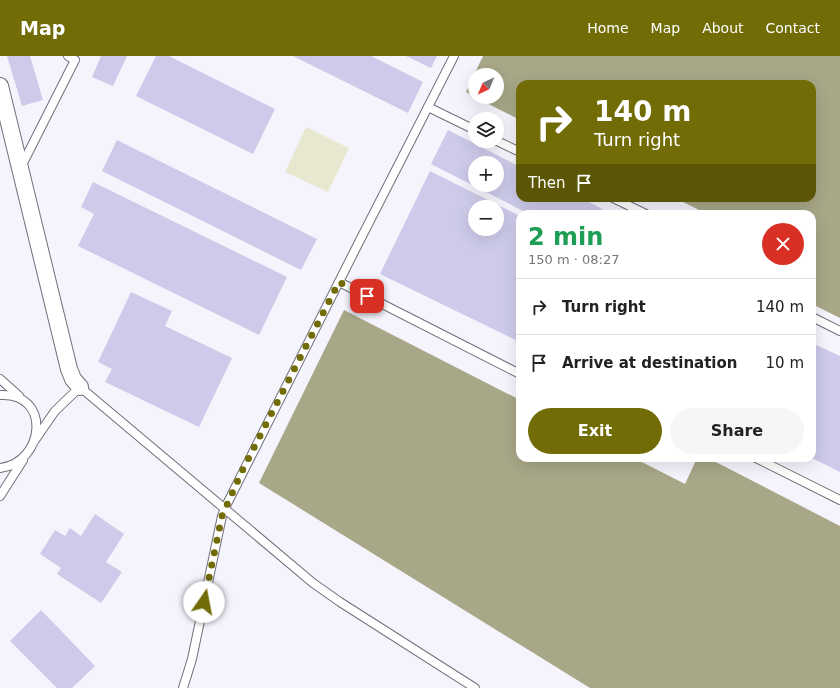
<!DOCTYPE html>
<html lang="en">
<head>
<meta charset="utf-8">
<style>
	:root { --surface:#fff; --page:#f6f6f6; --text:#222; --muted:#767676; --line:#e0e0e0; --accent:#726c07 }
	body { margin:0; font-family:"DejaVu Sans",sans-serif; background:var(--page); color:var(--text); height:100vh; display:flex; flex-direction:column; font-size:15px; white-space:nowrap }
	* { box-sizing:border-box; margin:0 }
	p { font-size:13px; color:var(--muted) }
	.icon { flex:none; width:22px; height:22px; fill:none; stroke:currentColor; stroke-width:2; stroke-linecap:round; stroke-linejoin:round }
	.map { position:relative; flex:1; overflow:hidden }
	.side { position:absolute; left:516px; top:154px; width:300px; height:252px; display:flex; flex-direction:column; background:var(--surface); border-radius:12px; box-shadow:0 4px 16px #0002 }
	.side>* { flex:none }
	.hud { position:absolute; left:516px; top:24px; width:300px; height:122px; border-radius:12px; box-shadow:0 4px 16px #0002; background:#726c07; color:#fff; overflow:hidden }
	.needle { width:26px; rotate:224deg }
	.controls { position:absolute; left:468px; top:12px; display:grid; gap:8px }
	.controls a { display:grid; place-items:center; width:36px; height:36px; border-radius:50%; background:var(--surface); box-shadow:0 4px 16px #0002; font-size:20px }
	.pin { position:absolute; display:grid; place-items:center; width:34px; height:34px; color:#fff; margin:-17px; border-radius:8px; box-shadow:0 2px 6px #0006 }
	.me { position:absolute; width:44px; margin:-22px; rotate:12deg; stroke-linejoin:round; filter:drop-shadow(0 0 3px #0008) }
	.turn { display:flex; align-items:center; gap:14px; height:84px; padding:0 12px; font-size:18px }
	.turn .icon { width:52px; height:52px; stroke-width:2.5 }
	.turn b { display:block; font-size:28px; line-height:34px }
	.then { display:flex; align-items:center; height:38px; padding:0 12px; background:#0003; gap:8px; font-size:15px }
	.round { display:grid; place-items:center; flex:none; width:42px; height:42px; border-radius:21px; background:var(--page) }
	.head { display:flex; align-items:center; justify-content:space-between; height:68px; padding:0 12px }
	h1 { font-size:24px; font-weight:700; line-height:30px; color:#1e9e55 }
	.cta { display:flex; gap:8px; margin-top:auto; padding:8px 12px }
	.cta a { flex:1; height:46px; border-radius:24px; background:var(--accent); color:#fff; font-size:16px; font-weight:700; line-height:46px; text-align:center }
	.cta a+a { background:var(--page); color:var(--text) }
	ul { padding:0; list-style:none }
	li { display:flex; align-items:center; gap:12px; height:56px; padding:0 12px; border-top:1px solid var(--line) }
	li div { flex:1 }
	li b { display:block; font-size:15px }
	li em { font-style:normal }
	header { display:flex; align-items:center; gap:24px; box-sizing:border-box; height:56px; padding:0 20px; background:var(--accent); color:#fff }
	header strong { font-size:19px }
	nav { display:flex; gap:22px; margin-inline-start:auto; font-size:14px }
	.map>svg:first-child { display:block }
	.green { fill:#e8e8d0 }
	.water { fill:#a8a788 }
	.building { fill:#cdcbe9; fill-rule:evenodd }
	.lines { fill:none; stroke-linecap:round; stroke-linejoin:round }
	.service-casing { stroke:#706f7b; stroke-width:10 }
	.minor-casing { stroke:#706f7b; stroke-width:18 }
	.service { stroke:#fff; stroke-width:8 }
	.minor { stroke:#fff; stroke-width:16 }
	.route { stroke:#726c07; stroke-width:7; stroke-dasharray:0 12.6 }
</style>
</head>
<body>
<header>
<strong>Map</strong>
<nav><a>Home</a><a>Map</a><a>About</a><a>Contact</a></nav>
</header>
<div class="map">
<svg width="840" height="632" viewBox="0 0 840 632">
	<rect width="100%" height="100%" fill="#f5f4fd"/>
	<polygon class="green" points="306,71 349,92 328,136 285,116"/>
	<g class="water">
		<polygon points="483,0 840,0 840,262 812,248 812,158 707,158 675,142 812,142 812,28 520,28 520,64 475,41 497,41 497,19 475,19 475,41 466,36"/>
		<polygon points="344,254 520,344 520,402 634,402 685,428 697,402 708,402 840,470 840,632 590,632 259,427"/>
	</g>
	<g class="building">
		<polygon points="7,0 30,0 43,44 22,50"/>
		<polygon points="101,0 127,0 113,30 92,21"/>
		<polygon points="156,0 169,0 275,53 253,98 136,40"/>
		<polygon points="293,0 371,0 423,26 408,57"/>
		<polygon points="406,0 437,0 431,12"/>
		<path d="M448,74L520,111V142H581L612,158H529L431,108ZM475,107H497V129H475Z"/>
		<polygon points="117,84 317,183 301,214 102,115"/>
		<path d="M430,115L520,160V286L380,218ZM475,151H497V173H475Z"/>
		<polygon points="93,126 287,221 259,279 78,190 94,158 81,151"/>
		<polygon points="131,236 172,255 165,270 232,302 199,371 105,326 112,313 98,306"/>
		<polygon points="812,287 840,300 840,416 812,402"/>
		<polygon points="95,458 124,478 106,506 122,516 101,547 57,518 61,512 40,498 55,474 65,480 70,472 81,480"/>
		<polygon points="41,554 95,610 72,632 57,632 10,585"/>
	</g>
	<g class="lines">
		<defs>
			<g id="service">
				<polyline points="428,51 475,74"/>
				<polyline points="497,85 520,96"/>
				<polyline points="21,111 75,4 68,0"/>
				<polyline points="613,142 646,158"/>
				<polyline points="339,226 520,318"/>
				<polyline points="812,261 840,275"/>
				<polyline points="0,323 19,340"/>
				<path d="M0,339C52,336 45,407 0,412"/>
				<polyline points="35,384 55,355 80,331 313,527 340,546 475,632"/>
				<polyline points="756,402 840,444"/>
				<polyline points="0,440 23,404"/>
				<polyline points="183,632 192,603 222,460 225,452 356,192 454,0"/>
			</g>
			<polyline id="minor" points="0,30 69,313 73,323 80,331"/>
		</defs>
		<use href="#service" class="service-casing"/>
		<use href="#minor" class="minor-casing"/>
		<use href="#service" class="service"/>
		<use href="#minor" class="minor"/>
	</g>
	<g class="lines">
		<polyline class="route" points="204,546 222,460 242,415 339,226 367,240"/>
	</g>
</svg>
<div class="controls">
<a><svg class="needle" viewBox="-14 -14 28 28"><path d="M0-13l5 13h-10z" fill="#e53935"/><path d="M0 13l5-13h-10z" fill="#767676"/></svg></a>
<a><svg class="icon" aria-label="layers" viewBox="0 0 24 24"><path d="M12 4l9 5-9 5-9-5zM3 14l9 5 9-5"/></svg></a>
<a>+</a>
<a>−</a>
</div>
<div class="pin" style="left:367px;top:240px;background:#d93025"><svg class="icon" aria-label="arrive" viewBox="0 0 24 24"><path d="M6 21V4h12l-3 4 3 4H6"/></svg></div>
<svg class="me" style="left:204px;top:546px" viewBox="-20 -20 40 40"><circle r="19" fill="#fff"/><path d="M0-13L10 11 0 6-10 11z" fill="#726c07"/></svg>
<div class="hud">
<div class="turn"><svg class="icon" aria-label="right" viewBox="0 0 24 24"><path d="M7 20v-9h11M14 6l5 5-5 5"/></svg><div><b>140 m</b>Turn right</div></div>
<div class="then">Then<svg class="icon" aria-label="arrive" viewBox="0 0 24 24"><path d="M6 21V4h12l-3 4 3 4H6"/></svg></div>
</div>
<section class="side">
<div class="head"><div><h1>2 min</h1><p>150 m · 08:27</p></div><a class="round" style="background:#d93025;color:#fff"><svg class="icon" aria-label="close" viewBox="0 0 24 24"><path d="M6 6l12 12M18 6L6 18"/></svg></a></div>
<ul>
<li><svg class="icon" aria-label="right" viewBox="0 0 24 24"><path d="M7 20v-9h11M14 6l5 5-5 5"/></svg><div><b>Turn right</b></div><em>140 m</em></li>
<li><svg class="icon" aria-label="arrive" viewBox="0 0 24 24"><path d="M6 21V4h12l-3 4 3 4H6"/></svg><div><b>Arrive at destination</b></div><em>10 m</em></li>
</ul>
<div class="cta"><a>Exit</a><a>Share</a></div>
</section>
</div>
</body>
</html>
